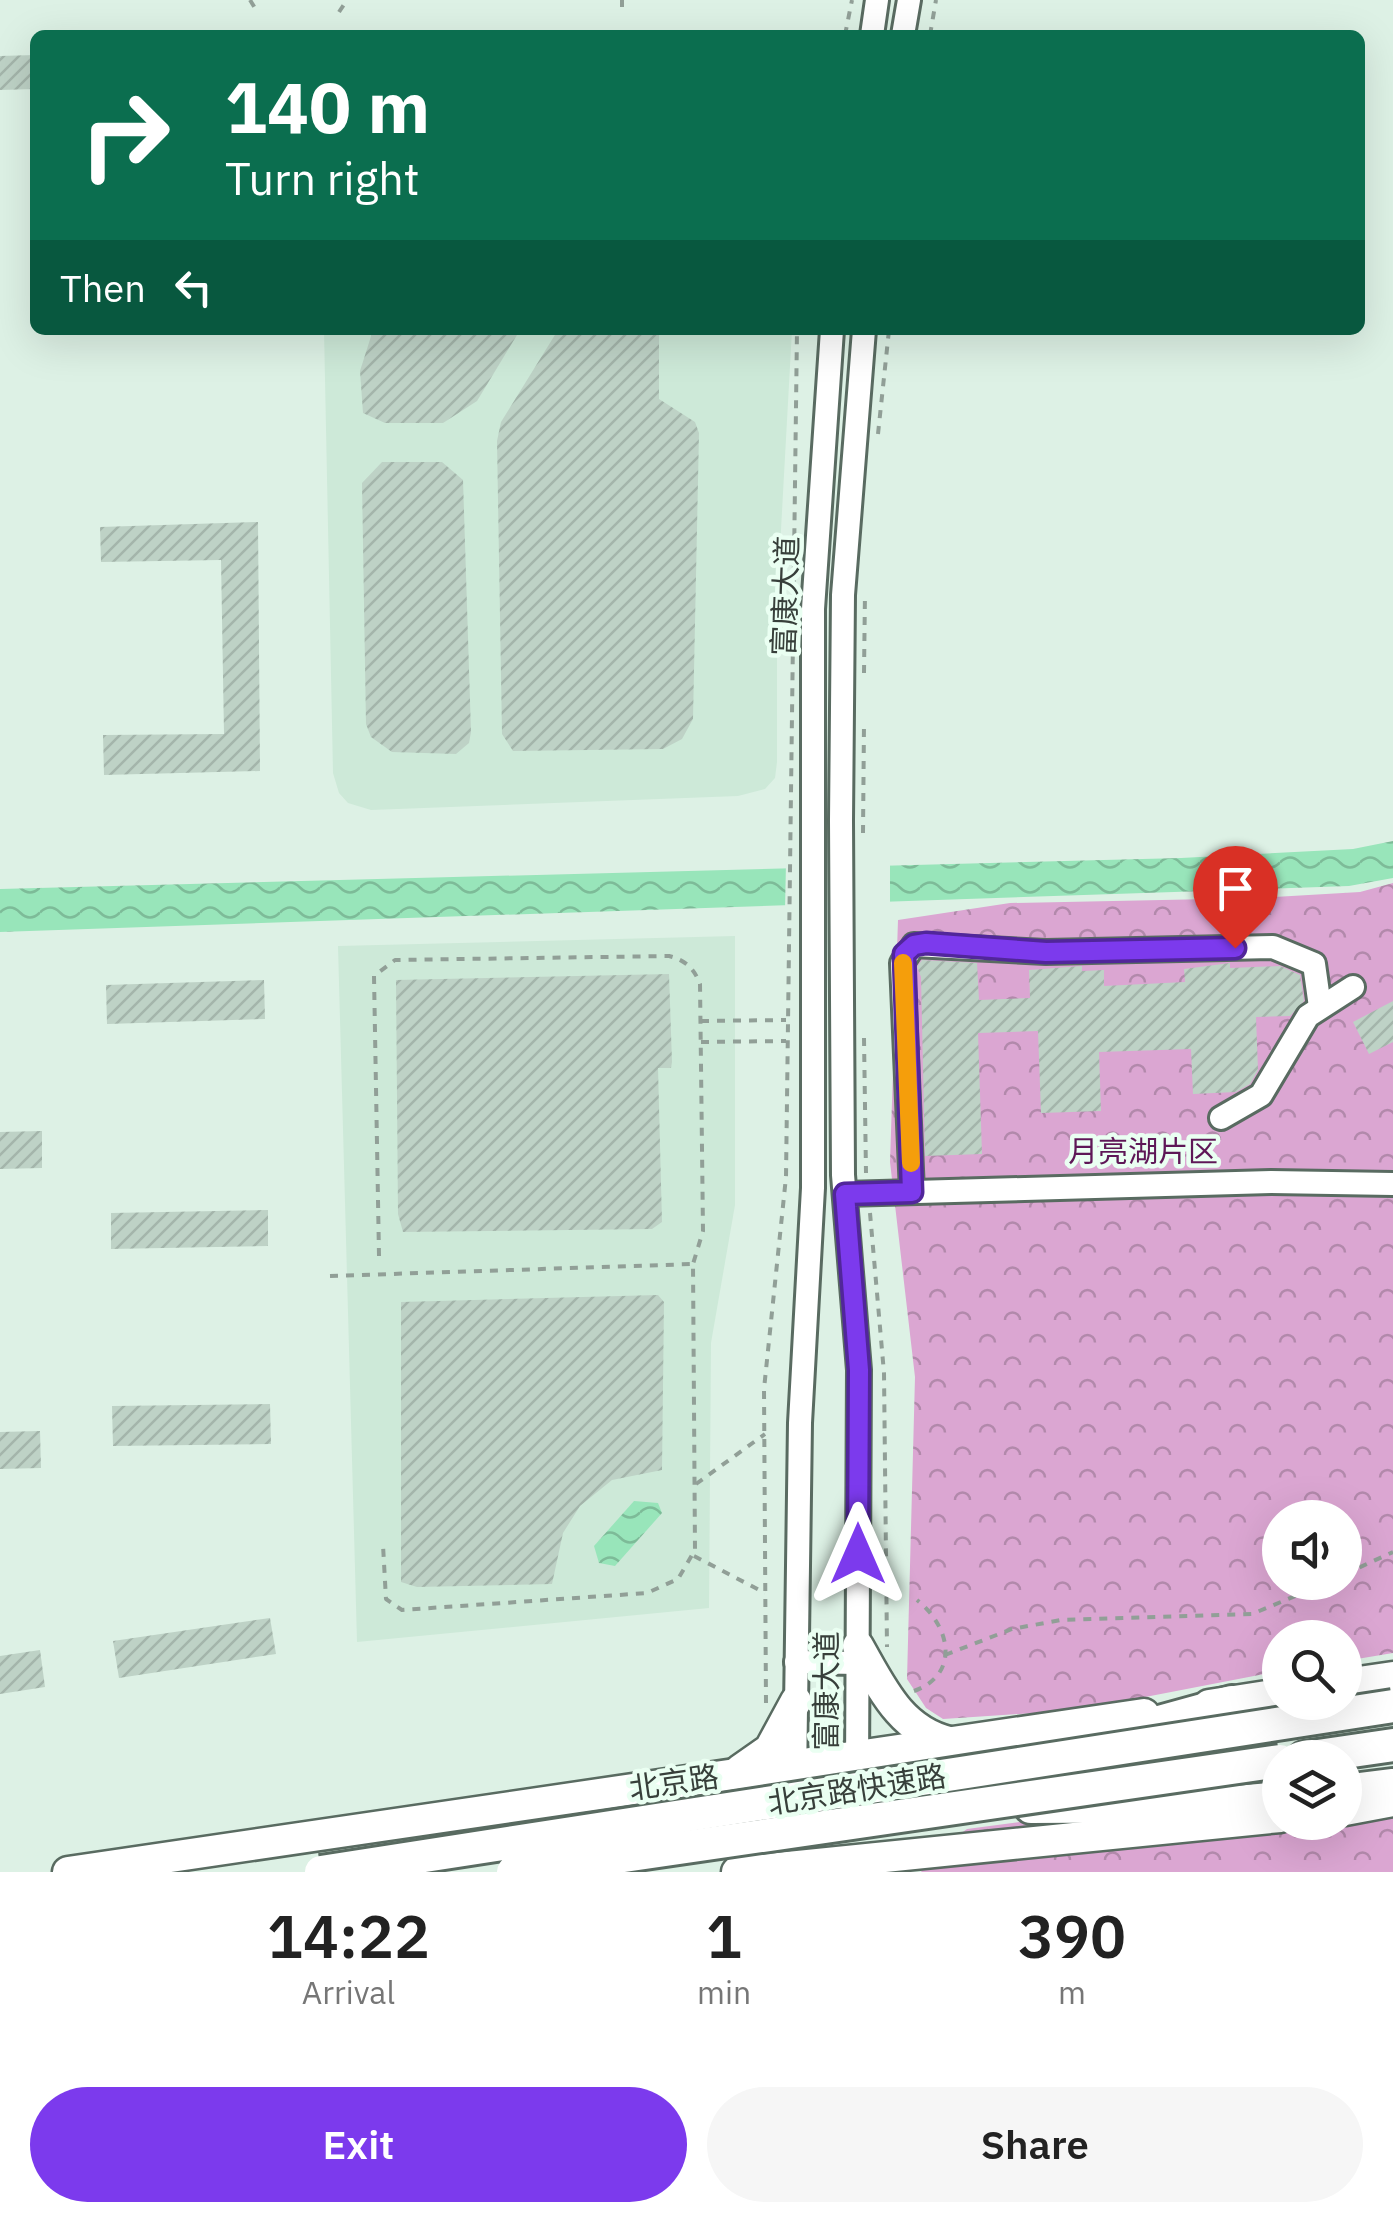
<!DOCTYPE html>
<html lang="en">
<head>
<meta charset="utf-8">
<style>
	:root { --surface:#fff; --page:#f6f6f6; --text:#222; --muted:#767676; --accent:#7c3aed }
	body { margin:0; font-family:"IBM Plex Sans","Noto Sans SC",sans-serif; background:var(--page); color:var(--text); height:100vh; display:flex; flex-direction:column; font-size:38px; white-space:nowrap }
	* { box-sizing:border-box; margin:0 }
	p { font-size:32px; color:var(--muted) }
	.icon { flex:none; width:55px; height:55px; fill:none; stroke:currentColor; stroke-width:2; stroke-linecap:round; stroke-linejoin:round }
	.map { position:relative; height:1872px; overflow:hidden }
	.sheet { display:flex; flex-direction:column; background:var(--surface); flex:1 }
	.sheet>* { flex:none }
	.banner { position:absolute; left:30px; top:30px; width:1335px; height:305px; border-radius:15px; box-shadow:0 10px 40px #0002; background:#0b6e4f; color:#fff; overflow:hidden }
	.buttons { position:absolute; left:1262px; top:1500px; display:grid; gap:20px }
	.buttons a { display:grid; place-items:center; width:100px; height:100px; border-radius:50%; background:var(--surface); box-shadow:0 10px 40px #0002; font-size:50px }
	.pin { position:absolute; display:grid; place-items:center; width:85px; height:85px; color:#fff; margin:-102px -42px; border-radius:50% 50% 50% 0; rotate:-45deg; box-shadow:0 0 10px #0007 }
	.pin .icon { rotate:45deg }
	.me { position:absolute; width:110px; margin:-55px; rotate:0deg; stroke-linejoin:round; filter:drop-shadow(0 0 8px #0008) }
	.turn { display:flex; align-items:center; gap:35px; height:210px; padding:0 30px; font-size:45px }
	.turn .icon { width:130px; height:130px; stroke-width:2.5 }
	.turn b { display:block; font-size:70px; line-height:85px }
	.then { display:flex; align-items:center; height:95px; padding:0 30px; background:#0003; gap:20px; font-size:38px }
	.eta { display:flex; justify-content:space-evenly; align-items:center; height:170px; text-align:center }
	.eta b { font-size:60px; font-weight:600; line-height:70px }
	.action { display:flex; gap:20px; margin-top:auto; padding:20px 30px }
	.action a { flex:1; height:115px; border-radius:60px; background:var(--accent); color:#fff; font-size:40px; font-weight:600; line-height:115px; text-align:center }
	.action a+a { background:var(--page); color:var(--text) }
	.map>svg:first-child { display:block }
	.built { fill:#cde9d8 }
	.forest { fill:url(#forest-crowns); fill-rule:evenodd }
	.water { fill:url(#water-waves) }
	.pier { fill:#ddf1e5 }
	.building { fill:url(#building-hatch) }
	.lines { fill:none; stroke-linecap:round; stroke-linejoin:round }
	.minor-casing { stroke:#596b61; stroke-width:28 }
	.major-casing { stroke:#596b61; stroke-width:35 }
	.highway-casing { stroke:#596b61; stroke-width:38 }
	.path { stroke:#919f97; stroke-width:4; stroke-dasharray:8 8; stroke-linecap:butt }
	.minor { stroke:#fff; stroke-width:22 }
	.major { stroke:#fff; stroke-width:30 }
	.highway { stroke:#fff; stroke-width:32 }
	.highway-bridge-casing { stroke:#596b61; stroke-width:38; stroke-linecap:butt }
	.highway-bridge { stroke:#fff; stroke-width:32 }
	.route-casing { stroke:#51269a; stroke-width:25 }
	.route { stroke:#7c3aed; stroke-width:18 }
	.slow { stroke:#f59e0b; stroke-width:18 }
	.labels { text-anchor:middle; stroke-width:9; stroke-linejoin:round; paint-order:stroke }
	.street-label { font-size:30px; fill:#373f3a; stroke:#eafff2 }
	.park-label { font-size:30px; fill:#5e1757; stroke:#eafff2 }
</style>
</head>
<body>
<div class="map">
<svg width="1393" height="1872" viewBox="0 0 1393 1872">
	<defs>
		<pattern id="forest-crowns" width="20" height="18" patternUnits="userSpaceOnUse" patternTransform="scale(2.5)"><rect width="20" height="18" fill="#dba6d2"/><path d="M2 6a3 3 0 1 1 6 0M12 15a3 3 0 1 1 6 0" fill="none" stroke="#b289ab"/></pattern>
		<pattern id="water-waves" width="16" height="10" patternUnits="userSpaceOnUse" patternTransform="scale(2.5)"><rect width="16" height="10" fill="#98e5ba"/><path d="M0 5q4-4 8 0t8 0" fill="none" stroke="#7dbb98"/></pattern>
		<pattern id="building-hatch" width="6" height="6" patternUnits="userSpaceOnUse" patternTransform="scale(2.5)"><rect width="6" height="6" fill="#bed2c6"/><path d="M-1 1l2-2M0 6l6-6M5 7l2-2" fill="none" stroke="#a4b5ab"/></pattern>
	</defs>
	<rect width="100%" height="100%" fill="#ddf1e5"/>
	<g class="built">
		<polygon points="324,330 792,330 777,602 777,762 775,778 765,789 738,796 371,810 348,803 339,793 333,773"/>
		<polygon points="735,936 735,1205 711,1343 709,1608 357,1642 338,946"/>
	</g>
	<g class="forest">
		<path d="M1393,883V1653L1345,1661V1638H1280V1671L1078,1710L943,1719L926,1708L907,1679L915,1377L890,1162L898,920L1010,903L1259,898L1360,892ZM1280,1518H1345V1582H1280Z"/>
		<polygon points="1393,1772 1393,1872 921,1872 935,1852 967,1829 1280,1787 1280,1822 1345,1822"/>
	</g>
	<g class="water">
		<polygon points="1393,841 1393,878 1349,886 0,932 0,889 1181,858 1353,849"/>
		<polygon points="634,1501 658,1503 662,1513 615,1566 599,1563 594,1546"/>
	</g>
	<polygon class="pier" points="890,861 890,907 785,910 786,863"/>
	<g class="building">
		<polygon points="35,55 35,89 0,90 0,56"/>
		<polygon points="373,330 520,330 477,401 443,423 385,423 363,413 360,371"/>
		<polygon points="558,330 659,330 659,399 695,422 699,433 693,719 682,739 663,749 513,751 502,734 497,441 501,422"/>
		<polygon points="382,462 442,462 463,480 471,732 469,743 456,754 392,752 371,737 366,724 362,483"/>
		<polygon points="258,522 260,771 104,775 103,735 224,734 221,560 101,562 100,527"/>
		<polygon points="922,960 977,963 979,1000 1030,998 1029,970 1082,966 1082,971 1104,970 1104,986 1185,982 1184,969 1230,963 1230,968 1280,966 1300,975 1304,1001 1290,1016 1256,1017 1258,1070 1250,1084 1236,1092 1193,1094 1191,1049 1099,1052 1101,1111 1041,1113 1038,1031 978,1033 982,1154 925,1156 921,977 917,967"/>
		<polygon points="669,974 672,1062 671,1068 658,1068 662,1222 652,1229 403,1232 398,1214 396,980"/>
		<polygon points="264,980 265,1019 107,1024 106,985"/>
		<polygon points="1393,1001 1393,1042 1369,1054 1353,1022"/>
		<polygon points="42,1131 42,1168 0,1169 0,1132"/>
		<polygon points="268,1210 268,1246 111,1249 111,1213"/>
		<polygon points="658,1295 664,1302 662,1470 612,1480 580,1506 563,1533 552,1584 417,1587 401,1582 401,1302"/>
		<polygon points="270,1404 271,1444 113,1446 112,1406"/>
		<polygon points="40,1431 41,1468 0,1469 0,1432"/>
		<polygon points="270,1618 276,1654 119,1678 113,1641"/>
		<polygon points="40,1650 45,1687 0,1694 0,1656"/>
	</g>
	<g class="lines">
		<defs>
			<g id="minor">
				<polyline points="872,35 877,0"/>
				<polyline points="903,35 909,0"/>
				<polyline points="1221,1118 1261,1095 1308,1016 1353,987"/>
				<polyline points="912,1192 902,963 914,945 1046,952 1273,947 1314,964 1320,1007"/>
				<polyline points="845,1194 1271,1182 1393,1184"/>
				<polyline points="796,1662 858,1663"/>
				<polyline points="857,1770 859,1370 843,1175 841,821 843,595 864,330"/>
				<polyline points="795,1780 800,1423 813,1188 813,609 832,330"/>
			</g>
			<g id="major">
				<path d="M858,1646C882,1688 900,1730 949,1742"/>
				<polyline points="1345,1684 1393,1677"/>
				<polyline points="1209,1705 1280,1694"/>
				<polyline points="740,1770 770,1749 796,1701"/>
				<polyline points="1345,1810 1393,1801"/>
				<polyline points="68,1872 1144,1714"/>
				<polyline points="737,1872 1280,1817"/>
			</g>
			<g id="highway">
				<polyline points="1087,1742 1232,1702"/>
				<polyline points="1304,1758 1393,1745"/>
				<polyline points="1345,1791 1393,1785"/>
				<polyline points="1031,1807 1190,1806 1280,1798"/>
			</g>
		</defs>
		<use href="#minor" class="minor-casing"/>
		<use href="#major" class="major-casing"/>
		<use href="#highway" class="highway-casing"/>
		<g class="path">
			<polyline points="250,0 258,13"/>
			<polyline points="622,0 622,7"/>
			<polyline points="339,12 347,0"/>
			<polyline points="845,35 852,0"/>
			<polyline points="930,35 936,0"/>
			<polyline points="878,434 889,330"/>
			<polyline points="864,673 865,593"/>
			<polyline points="863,833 864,723"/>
			<polyline points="701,1021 786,1020"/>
			<polyline points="864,1038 866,1173"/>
			<polyline points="701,1042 786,1041"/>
			<polyline points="870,1213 884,1373 887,1647"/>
			<path d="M379,1256L374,976L395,960L669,956C685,960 694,968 700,984L703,1231L693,1264"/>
			<polyline points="330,1276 693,1264 695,1550 678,1579 647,1593 402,1610 386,1599 383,1545"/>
			<polyline points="696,1484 765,1434"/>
			<polyline points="694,1556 765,1593"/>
			<polyline points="1345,1574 1393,1552"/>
			<polyline points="945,1655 1012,1629 1061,1620 1252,1614 1329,1582"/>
			<path d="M914,1691C961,1674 950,1626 917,1600"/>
			<polyline points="766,1703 764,1389 786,1177 797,330"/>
		</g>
		<use href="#minor" class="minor"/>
		<use href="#major" class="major"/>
		<use href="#highway" class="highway"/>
		<defs>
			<g id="highway-bridge">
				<polyline points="321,1872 1393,1706"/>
				<polyline points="513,1872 1280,1761"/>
			</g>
		</defs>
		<use href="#highway-bridge" class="highway-bridge-casing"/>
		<use href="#highway-bridge" class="highway-bridge"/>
	</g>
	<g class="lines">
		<defs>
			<polyline id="route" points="858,1554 859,1370 845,1194 912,1192 904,954 914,945 926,943 1046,952 1235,948"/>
		</defs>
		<use href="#route" class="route-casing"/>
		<use href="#route" class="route"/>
		<polyline class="slow" points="903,963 911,1163"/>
	</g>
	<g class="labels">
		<g class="street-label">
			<text transform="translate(786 596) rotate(-88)" y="10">富康大道</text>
			<text transform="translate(827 1691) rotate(-90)" y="10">富康大道</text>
			<text transform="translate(674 1783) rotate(-8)" y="10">北京路</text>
			<text transform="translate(857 1790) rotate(-9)" y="10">北京路快速路</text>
		</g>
		<g class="park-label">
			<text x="1143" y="1162">月亮湖片区</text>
		</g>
	</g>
</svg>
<div class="buttons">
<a><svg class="icon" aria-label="sound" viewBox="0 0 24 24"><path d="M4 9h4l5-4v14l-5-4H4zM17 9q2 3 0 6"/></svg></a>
<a><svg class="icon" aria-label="search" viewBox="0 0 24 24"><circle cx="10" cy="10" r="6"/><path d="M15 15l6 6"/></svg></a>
<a><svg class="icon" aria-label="layers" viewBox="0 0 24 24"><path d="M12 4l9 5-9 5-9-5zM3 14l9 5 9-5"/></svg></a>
</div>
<div class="pin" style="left:1235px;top:948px;background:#d93025"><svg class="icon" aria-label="arrive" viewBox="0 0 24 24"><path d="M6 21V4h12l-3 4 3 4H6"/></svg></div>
<svg class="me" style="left:858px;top:1554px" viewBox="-20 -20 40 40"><path d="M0-17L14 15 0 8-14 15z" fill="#7c3aed" stroke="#fff" stroke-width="4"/></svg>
<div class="banner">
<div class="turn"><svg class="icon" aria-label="right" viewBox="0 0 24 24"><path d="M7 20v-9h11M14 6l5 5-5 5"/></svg><div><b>140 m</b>Turn right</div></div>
<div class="then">Then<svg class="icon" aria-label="left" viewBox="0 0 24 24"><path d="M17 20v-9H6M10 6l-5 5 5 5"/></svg></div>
</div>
</div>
<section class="sheet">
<div class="eta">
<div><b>14:22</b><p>Arrival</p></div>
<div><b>1</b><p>min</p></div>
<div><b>390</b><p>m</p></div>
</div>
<div class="action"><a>Exit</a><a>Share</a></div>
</section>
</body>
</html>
